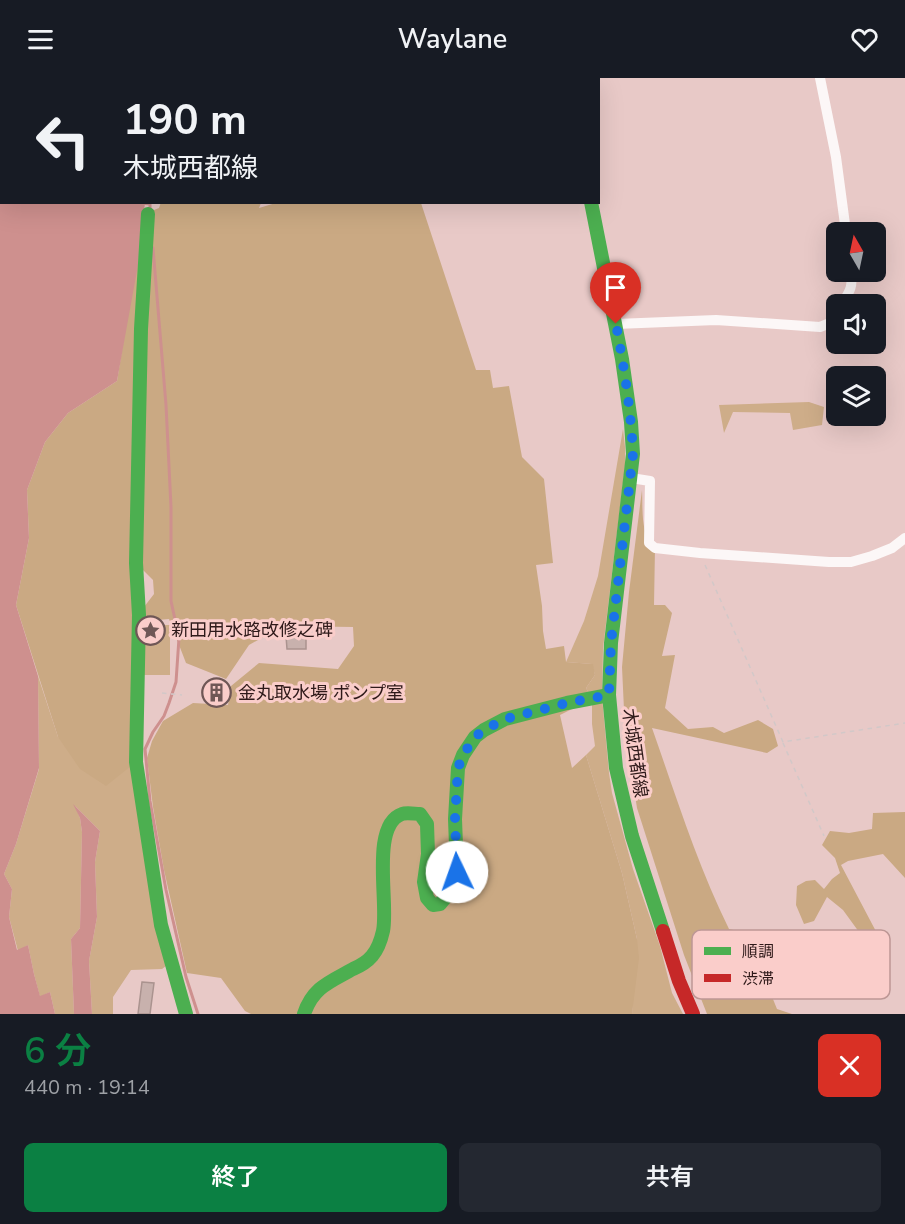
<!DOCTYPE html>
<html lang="ja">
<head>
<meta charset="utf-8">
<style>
	:root { --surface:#171b24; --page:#242831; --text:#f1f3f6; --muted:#9ea1a6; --accent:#0b8043 }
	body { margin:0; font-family:"Nunito Sans","Noto Sans JP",sans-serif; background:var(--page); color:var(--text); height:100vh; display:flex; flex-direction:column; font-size:22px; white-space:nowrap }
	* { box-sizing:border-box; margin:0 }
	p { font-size:20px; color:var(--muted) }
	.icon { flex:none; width:33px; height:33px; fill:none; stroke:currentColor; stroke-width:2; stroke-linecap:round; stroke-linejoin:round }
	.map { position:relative; height:936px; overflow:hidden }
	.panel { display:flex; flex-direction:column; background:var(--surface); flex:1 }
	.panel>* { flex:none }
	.hud { position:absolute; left:0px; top:0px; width:600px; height:126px; box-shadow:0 6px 24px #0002; background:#171b24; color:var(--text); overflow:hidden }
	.needle { width:39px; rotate:351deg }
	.buttons { position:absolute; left:826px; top:144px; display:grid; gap:12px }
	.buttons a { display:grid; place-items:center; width:60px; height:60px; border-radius:9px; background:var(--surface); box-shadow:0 6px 24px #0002; font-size:30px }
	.pin { position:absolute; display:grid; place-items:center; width:51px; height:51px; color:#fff; margin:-62px -26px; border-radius:50% 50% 50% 0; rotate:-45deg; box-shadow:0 0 6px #0007 }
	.pin .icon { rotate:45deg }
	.me { position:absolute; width:66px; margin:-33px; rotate:357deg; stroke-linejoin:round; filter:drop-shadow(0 0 4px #0008) }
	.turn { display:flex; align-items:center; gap:21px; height:126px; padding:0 24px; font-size:27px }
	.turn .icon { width:78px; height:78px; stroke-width:2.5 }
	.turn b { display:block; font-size:42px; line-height:51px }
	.round { display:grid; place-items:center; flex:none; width:63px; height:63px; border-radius:9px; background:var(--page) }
	.head { display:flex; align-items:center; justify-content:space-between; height:102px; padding:0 24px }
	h1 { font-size:36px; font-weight:600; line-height:45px; color:var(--accent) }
	.primary-button { display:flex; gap:12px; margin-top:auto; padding:12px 24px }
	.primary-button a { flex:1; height:69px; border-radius:9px; background:var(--accent); color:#fff; font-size:24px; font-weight:600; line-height:69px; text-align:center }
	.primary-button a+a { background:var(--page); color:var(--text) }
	header { display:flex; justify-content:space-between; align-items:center; height:78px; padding:0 24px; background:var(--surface); font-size:27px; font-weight:600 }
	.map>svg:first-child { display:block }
	.green { fill:#cead89 }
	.forest { fill:#caa983 }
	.water { fill:#ce908e }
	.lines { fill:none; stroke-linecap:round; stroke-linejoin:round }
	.stream { stroke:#ce908e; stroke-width:3 }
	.building { fill:#c8b1ad; stroke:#aa938f; stroke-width:1.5 }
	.path { stroke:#d2c8c8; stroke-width:1.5; stroke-dasharray:4.5 4.5; stroke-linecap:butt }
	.street { stroke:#fcf7f7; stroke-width:10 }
	.fast { stroke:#4caf50; stroke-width:14 }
	.jam { stroke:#c62828; stroke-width:14 }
	.route { stroke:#1a73e8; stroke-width:10; stroke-dasharray:0 18 }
	.labels { text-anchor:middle; stroke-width:6; stroke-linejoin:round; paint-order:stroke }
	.poi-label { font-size:18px; fill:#2e1919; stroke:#facdca; text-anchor:start }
	.street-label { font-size:18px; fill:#2e1919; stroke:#facdca }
	.key { fill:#facdca; stroke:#bd9795; stroke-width:1.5 }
	.key-label { font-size:16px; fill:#2e1919 }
</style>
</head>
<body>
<header><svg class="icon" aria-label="menu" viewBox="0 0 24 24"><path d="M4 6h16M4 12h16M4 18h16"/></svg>Waylane<svg class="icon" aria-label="heart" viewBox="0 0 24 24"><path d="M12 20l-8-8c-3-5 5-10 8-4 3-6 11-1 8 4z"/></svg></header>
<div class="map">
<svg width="905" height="936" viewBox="0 0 905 936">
	<rect width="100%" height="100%" fill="#e8c9c7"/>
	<g class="green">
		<polygon points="809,324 824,329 822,347 793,352 790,335 733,334 724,355 719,327"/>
		<polygon points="623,351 625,369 625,388 603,570 602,619 609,695 612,715 633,791 660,868 672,915 683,936 632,936 637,861 622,795 586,677 595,668 592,646 592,621 586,610 595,597 592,586 566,584 584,543 598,498"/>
		<polygon points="143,547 170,547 170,597 142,597"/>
		<polygon points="38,598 58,659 136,684 171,884 162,891 131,892 113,919 113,936 92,936 89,883 97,839 95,784 100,753 75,728 80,740 82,754 80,850 71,861 74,936 55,936 50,914 40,919 34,896 28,867 18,873 9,839 12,811 4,796 16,766 39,691"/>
	</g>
	<g class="forest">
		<polygon points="161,124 261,125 259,130 279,124 421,125 476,292 490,292 493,310 509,308 522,379 544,401 553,485 536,487 542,528 543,553 546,571 564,568 566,584 593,586 595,597 586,610 592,621 560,637 572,690 586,677 622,795 637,861 639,880 632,936 251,936 245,933 221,900 187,895 164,792 153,729 147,680 152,663 163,643 193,625 228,627 231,608 259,585 338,591 354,568 353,549 283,548 249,567 226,601 186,585 169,541 146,543 144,529 154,516 153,502 137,486 136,684 106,708 80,691 58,659 16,527 29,460 27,412 45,364 68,335 117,303 144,136 159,130"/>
		<path d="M642,412C643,430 640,458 655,470L654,527H665L672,535L662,578L675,577L665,630L688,651L713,649L724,655L758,642L773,651L778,668L767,675L652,650C676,718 697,786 729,851L746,855L777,931L792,936H707L684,877L637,730L625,653L622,589L629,514Z"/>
		<polygon points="905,734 905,800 883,776 848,783 841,787 890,880 885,890 874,884 859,854 843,832 827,819 814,843 804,846 796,827 797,808 806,803 815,802 824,811 832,801 840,795 835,780 822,767 830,753 849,755 872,751 873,735"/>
	</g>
	<g class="water">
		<polygon points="0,0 132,0 133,1 2,2 2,124 145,125 138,187 117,303 68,335 45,364 27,412 29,460 16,527 38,598 39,690 16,766 4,796 12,811 9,839 17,872 28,867 34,896 40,918 50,914 55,936 0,936"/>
		<polygon points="73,726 100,753 95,784 97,839 89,883 92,936 74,936 71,861 80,850 82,754 80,740"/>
	</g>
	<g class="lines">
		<g class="stream">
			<polyline points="141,125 150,126 150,131"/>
			<polyline points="153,170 166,327 171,429 171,523 179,560 176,604 169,625 164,638 153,654 145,671 150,723 166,812 186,899 198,936"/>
		</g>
	</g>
	<g class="building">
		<polygon points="306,557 306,571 287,571 286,558"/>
		<polygon points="208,608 227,610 225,623 207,621"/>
		<polygon points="142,904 154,905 150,936 138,936"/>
	</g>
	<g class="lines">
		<g class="path">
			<polyline points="705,487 783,664 905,645"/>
			<polyline points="162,615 182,617"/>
			<polyline points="783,665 824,758"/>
		</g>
		<g class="street">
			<polyline points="820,0 836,79 846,154"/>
			<path d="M842,226C850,213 853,209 851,194"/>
			<polyline points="616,246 716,242 820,249 830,245 837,234"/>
			<polyline points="631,400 650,403 649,465 655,470 700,475 829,484 851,484 872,478 892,470 905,460"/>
		</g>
		<g class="fast">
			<polyline points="566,0 566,2"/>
			<polyline points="591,124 622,281 631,344 633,376 611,565 609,617 616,690 632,758 663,853"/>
			<polyline points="148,136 141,251 136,485 139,537 136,684 161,847 186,936"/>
			<path d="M304,936C313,909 330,904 353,891C360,888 367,884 372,878C378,871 381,862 383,853C389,826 370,747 402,736C407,734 415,736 420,736L427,746L428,776L424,804L427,820L433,827L440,826L449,815L457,794L455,741L458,690L463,677L475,659L484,652L505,641L567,625L609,617"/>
		</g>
		<polyline class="jam" points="663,853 679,903 693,936"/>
	</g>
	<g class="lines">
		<path class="route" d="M457,794L455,741L458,690L463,677L475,659L484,652L505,641L567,625L609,617L611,565L633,376C631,332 624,289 616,246"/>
	</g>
	<defs>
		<symbol id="sight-ring" viewBox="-11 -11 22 22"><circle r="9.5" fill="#facdca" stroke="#6f5756" stroke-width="1.5"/><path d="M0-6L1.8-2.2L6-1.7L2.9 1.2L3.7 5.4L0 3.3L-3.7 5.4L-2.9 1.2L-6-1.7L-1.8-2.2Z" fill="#6f5756"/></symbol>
		<symbol id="building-ring" viewBox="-11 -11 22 22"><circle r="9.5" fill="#facdca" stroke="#6f5756" stroke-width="1.5"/><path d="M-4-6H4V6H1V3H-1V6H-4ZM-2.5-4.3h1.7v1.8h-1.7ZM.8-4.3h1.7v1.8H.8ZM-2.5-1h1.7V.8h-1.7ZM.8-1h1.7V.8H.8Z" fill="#6f5756"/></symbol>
	</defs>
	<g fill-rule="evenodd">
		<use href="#sight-ring" x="134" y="536" width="33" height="33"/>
		<use href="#building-ring" x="200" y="598" width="33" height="33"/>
	</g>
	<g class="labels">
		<g class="poi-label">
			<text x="171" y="558">新田用水路改修之碑</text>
			<text x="238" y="621">金丸取水場 ポンプ室</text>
		</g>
		<g class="street-label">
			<text transform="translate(635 675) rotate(82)" y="6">木城西都線</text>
		</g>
	</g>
	<rect x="692" y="852" width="198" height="69" rx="9" class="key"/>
	<rect x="704" y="869" width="27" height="8" fill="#4caf50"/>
	<rect x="704" y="896" width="27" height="8" fill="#c62828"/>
	<g class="key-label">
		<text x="742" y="879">順調</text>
		<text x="742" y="906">渋滞</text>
	</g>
</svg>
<div class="buttons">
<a><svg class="needle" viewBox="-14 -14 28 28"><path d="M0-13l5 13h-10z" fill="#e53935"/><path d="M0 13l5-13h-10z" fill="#9ea1a6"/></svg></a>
<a><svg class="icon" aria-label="sound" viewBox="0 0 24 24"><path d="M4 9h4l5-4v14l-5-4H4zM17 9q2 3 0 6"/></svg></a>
<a><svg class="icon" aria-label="layers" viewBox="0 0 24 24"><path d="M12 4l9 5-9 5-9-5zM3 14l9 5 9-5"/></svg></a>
</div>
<div class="pin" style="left:616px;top:246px;background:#d93025"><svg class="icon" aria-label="arrive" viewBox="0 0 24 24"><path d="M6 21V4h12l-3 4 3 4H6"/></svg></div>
<svg class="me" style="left:457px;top:794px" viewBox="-20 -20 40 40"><circle r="19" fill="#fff"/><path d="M0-13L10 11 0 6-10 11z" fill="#1a73e8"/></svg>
<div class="hud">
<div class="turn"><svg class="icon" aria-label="left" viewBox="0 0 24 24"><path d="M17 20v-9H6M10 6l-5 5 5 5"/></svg><div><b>190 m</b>木城西都線</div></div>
</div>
</div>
<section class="panel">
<div class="head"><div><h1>6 分</h1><p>440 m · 19:14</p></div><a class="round" style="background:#d93025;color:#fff"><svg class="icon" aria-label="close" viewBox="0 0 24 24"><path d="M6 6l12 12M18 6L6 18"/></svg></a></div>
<div class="primary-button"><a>終了</a><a>共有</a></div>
</section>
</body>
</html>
